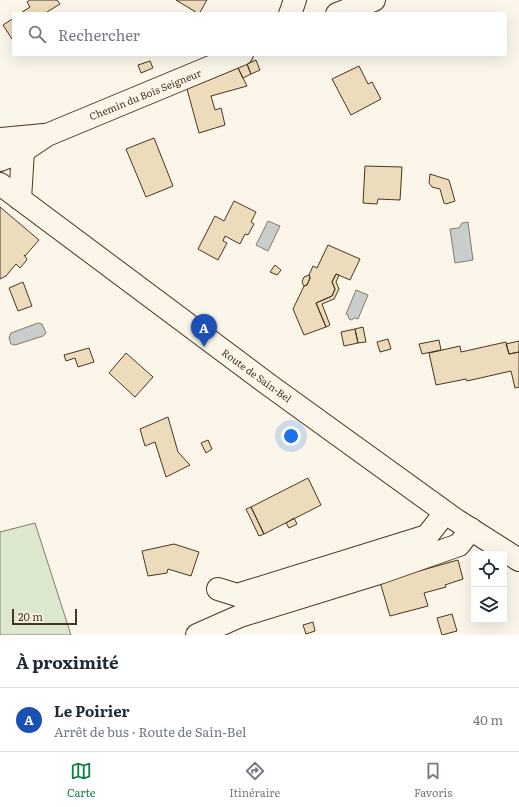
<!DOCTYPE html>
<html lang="fr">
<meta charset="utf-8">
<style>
:root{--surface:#fff;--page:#f6f6f7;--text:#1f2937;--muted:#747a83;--line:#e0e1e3;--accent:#0b8043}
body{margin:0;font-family:Literata,serif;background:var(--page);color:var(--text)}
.controls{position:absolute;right:12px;bottom:12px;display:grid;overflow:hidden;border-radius:4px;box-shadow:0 4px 16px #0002}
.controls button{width:36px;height:36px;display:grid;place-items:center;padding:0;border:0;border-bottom:1px solid var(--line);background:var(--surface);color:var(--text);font:20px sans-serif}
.scale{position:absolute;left:12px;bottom:10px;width:65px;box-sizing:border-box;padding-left:4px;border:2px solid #4a3520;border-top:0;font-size:11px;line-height:14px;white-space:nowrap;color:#4a3520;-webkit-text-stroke:3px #fbf6e9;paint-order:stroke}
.you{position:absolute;left:291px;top:436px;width:14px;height:14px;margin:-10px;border:3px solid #fff;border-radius:50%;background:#1a73e8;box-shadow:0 0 0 6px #1a73e833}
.badge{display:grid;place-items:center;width:26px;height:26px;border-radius:50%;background:var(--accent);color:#fff;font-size:13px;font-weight:700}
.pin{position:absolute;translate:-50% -33px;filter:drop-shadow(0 1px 2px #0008)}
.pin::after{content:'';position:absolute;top:21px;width:14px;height:12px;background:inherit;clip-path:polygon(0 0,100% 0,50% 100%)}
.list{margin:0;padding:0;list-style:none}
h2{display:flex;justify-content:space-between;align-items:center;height:52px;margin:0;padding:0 16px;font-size:17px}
h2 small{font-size:13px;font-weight:400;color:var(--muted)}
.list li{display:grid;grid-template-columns:26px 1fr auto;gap:12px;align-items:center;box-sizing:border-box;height:64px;padding:0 16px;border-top:1px solid var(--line)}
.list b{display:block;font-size:15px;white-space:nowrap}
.list p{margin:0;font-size:13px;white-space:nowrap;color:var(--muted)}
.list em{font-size:13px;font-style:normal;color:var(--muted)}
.icon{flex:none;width:22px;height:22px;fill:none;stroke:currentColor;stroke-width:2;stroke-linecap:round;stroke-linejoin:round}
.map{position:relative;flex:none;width:519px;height:635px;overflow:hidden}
.search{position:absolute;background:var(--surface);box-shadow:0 4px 16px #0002;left:12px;right:12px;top:12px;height:44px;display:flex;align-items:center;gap:10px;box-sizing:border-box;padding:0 14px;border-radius:4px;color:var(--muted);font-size:15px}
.sheet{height:116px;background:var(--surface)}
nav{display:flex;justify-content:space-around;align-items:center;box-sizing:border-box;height:56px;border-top:1px solid var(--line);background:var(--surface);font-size:11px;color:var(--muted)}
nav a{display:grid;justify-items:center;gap:2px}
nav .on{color:var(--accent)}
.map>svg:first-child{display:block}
.green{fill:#dce7d0;stroke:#887966}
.water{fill:#c9cecd;stroke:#887966}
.building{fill:#ecdcbc;stroke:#4a3520}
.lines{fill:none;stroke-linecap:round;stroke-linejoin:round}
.minor-casing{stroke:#4a3520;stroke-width:24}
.major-casing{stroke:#4a3520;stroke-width:24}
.minor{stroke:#fbf6e9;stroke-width:22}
.major{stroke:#fbf6e9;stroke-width:22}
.labels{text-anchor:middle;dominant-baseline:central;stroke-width:3;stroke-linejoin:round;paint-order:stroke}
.street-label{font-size:10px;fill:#4a3520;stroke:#fbf6e9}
</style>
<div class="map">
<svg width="519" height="635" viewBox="0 0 519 635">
<rect width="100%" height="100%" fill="#fbf6e9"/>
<path class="green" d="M35,523L71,635H0V532Z"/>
<path class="water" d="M268,221L280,226L268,251L256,245Z
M468,222L473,260L455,263L450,229L459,228L462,223Z
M356,290L368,295L358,319L355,318L351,320L349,319L348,315L346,314Z
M38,323L42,324L46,333L43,336L15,345L11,344L9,338L11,333Z"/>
<path class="building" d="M30,0H57L60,4L47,12L48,14H19L30,7L27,2Z
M176,0H207L199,14Z
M14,18V42L3,25Z
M256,60L260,70L251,74L247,64Z
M150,61L153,68L141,73L138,65Z
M247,64L251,74L243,78L238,68Z
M359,66L368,84L372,82L381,99L351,115L332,79Z
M238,68L247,86L211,96L215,110L221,108L225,125L199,133L187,89Z
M154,138L173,186L146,197L126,149Z
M365,166L402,167L400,200L378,199L377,204L363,203Z
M430,174L449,180L455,201L446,204L444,203L440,189L432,187L429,183Z
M234,201L256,212L251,222L254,224L248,235L245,234L240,244L225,236L223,241L227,243L218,260L198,249L215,216L224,221Z
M0,207L39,240L25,256L24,255L27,259L26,261L20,268L16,264L6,276L0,279Z
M328,245L360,259L350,280L336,274L332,282L335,289L332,296L316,303L326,327L304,335L293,309L304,286L307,285L310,278L309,275L313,266L317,268Z
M275,265L281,270L277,275L270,272Z
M336,274L339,275L336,282L339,289L334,299L322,304L330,325L326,327L316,303L332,296L335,289L332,282Z
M309,275L310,278L307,285L304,286L302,282L304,277Z
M23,282L32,306L18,311L9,288Z
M363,327L366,342L358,343L355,329Z
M355,329L358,343L344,346L341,332Z
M388,339L391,349L380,352L377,342Z
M439,340L441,350L422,354L419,344Z
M519,341V352L509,354L506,344Z
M506,342L509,354L519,352V387L515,388L511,371L467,381L466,379L436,385L429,353L460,346L461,352Z
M89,348L94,362L78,367L75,358L66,361L64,355Z
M126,353L153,377L135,397L109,373Z
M168,417L178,452L190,465L166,477L155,442L145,446L140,429Z
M208,440L212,449L206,453L201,443Z
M308,478L321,505L264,534L251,507Z
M251,507L264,534L259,536L246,509Z
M294,518L297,524L289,528L286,523Z
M174,544L199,552L191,576L168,569L167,573L148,576L142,551Z
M458,560L463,579L445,585L446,587L424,593L428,606L390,616L380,582Z
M452,614L457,631L442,635L437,618Z
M313,622L315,631L306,634L303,625Z"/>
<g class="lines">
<defs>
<path id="minor" d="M290,14L295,0
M337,14L374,0
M0,139L44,135
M0,160L23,151L47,135L242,54
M20,199L23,151
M218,589L237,595L427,536L445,513
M197,635L240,616L379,573L459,545L471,529"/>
<path id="major" d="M0,184L269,385L456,520L519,560"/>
</defs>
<use href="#minor" class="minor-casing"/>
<use href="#major" class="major-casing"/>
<use href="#minor" class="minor"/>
<use href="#major" class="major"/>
</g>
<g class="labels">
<g class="street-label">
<text transform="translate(145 94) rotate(-22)">Chemin du Bois Seigneur</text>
<text transform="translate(257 375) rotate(36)">Route de Sain-Bel</text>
</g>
</g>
</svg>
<div class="controls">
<button><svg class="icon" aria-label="locate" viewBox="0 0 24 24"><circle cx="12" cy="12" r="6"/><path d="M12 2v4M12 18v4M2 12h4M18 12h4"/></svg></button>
<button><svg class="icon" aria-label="layers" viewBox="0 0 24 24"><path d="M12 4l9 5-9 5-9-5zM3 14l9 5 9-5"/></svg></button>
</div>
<div class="scale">20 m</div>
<div class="you"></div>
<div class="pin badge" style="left:204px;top:347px;background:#1a4fb4">A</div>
<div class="search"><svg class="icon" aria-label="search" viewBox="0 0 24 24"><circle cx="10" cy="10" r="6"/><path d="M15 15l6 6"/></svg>Rechercher</div>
</div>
<section class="sheet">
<h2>À proximité<small></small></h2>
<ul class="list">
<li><span class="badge" style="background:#1a4fb4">A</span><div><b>Le Poirier</b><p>Arrêt de bus · Route de Sain-Bel</p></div><em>40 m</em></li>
</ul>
</section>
<nav>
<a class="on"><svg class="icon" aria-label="map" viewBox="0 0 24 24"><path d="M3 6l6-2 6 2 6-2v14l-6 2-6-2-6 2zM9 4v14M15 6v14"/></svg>Carte</a>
<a><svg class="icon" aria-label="directions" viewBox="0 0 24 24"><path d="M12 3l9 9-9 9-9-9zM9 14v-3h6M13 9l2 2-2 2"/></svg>Itinéraire</a>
<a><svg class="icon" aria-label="saved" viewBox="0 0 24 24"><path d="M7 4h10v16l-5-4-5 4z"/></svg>Favoris</a>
</nav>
